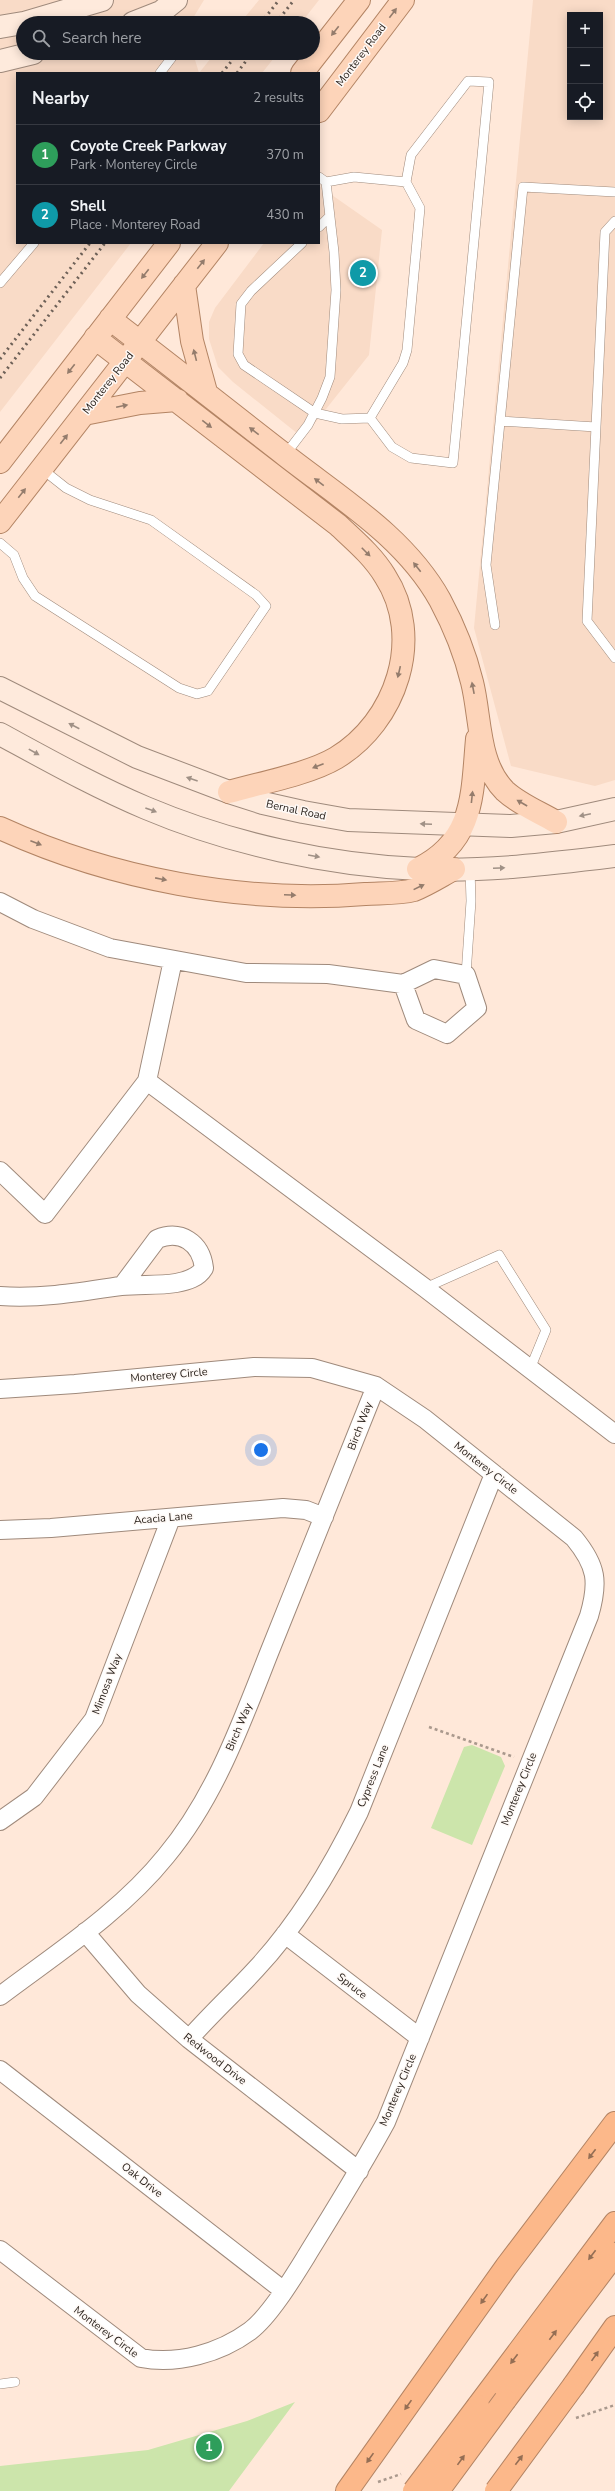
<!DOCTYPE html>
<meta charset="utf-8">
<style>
:root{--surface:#171b24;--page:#20242c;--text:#f1f3f6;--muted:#9ea1a6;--line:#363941;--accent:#937e25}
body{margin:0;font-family:"Nunito Sans",sans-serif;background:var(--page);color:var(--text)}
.controls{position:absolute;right:12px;top:12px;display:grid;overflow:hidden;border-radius:0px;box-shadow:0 2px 10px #0003}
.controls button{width:36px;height:36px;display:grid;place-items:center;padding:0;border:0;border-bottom:1px solid var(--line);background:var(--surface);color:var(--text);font:20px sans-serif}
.you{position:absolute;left:261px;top:1450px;width:14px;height:14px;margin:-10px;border:3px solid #fff;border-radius:50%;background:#1a73e8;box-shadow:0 0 0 6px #1a73e833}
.badge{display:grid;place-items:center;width:26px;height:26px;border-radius:50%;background:var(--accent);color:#fff;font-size:13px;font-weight:700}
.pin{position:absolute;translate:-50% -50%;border:2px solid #fff;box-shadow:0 1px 4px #0006}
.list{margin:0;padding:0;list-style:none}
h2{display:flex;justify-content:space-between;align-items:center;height:52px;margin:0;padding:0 16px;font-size:17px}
h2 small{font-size:13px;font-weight:400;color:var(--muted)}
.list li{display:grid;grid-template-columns:26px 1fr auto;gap:12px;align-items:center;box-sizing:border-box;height:60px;padding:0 16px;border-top:1px solid var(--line)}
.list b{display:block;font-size:15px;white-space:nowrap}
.list p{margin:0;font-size:13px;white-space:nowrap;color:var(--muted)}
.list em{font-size:13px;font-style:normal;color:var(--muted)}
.icon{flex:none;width:22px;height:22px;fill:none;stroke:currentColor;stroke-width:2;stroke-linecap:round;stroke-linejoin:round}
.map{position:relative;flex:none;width:615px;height:2491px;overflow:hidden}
.search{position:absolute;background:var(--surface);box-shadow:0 2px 10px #0003;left:16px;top:16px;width:304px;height:44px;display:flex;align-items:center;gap:10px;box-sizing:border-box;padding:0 14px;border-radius:22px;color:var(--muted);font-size:15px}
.panel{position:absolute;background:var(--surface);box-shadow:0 2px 10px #0003;left:16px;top:72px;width:304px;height:172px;border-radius:0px}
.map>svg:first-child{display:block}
.built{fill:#f9dbc7;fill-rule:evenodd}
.green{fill:#cce5ab}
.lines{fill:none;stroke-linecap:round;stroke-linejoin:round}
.service-casing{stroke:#9f8a7c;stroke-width:10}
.minor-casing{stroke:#9f8a7c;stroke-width:20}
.secondary-casing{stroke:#9f8a7c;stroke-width:24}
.primary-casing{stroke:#b38464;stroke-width:24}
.motorway-casing{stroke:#b38464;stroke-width:24}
.path{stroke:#aa998d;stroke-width:2.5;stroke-dasharray:3 3;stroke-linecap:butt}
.service{stroke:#fff;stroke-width:9}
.minor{stroke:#fff;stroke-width:18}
.secondary{stroke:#feeadc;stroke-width:22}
.primary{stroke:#fdd4b9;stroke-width:22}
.motorway{stroke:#fcb88a;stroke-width:22}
.rail{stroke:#6e6158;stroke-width:3;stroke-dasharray:2 4;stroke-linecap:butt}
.motorway-bridge-casing{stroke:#b38464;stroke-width:24;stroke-linecap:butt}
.motorway-bridge{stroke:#fcb88a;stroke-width:22}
.oneway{fill:#947c6c}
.oneway2{fill:#a09186}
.oneway3{fill:#946e54}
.labels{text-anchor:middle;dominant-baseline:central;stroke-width:3;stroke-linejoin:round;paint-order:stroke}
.street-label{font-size:11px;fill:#2c241e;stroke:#fef9f6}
</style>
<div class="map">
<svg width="615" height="2491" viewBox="0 0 615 2491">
<rect width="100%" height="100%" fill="#ffe8d9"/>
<path class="built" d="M0,0H204L190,23H23V53H193L199,73H17V243H131L0,412Z
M259,0H319L301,23H240Z
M533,0H615V780L595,786L511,766L474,628ZM570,15H600V117H570Z
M215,53H278L262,73H199Z
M319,186L382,230L369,355L303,438L233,382L218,367L209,339V322L215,308L264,243H319Z"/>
<path class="green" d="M472,1745L501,1757L505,1766L472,1845L431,1828L464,1747Z
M295,2402L229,2491H0V2466L148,2450L247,2421Z"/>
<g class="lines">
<defs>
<path id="service" d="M160,73L173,56L172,53
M615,221L605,232L587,621L615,658
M319,227L330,216
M302,243L251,291L241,304L238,354L244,365L315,413L342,419L370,418L403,363L407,350L420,208L406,182L354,177L326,182
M0,283L34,243
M370,418L392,447L411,458L453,463L489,82L468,81L411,155L406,182
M500,421L596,427
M285,455L308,425L322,398L330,377L336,290L334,252L326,182L319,177
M0,543L14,555L23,578L35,596L179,688L197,694L208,691L266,606L256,595L151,520L90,500L66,488L42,469
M495,625L486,565L523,187L615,192
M466,975L471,901L470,869
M425,1288L499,1255L546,1330L530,1369
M0,2384L15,2382"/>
<path id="minor" d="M0,902L33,919L110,948L246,973L328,974L403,984
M434,969L466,975L477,1008L447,1034L416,1020L403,984Z
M147,1081L425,1288L615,1434
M0,1171L45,1214L147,1081L173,960
M0,1296C40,1299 81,1292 121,1286C139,1284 158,1286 176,1283C187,1281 198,1278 204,1268C201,1243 181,1229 157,1239L122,1286
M0,1389L75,1384L254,1367L312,1368L376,1386L425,1419L574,1538C597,1566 599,1582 589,1616L386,2122C361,2168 334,2211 307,2255C294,2276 270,2316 250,2331C220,2353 178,2365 141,2358L0,2250
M0,1530L51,1528L283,1508L306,1510L324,1517
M0,1821L34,1797L94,1719L171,1518
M85,1932L138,1994L189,2039L359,2171
M285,1934L420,2038
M0,1996C57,1953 121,1912 166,1856C215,1797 241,1724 269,1653C305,1564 340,1474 376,1386
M189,2039C210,2015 234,1993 256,1969C299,1923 331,1869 359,1812L494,1474
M0,2070L284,2291"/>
<path id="secondary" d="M24,23L102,0
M133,23L161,12L176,0
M0,27L23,23
M0,61L33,53
M0,688L137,757L229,792L263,803L303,812L348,820L511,826L556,822L615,809
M0,734C48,760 96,787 146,808C231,844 328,865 419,869C484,872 550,864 615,856"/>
<path id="primary" d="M302,73L359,0
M319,111L403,0
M184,285L192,341L206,392
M110,319C169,364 227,410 285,455C340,498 405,537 440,600C454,626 465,653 472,682C481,717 477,763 505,791C519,804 539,812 556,822
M95,338L338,525C355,541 373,556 385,576C425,638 396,722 336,758C309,774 260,783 229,792
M84,414L140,403L177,400
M0,462L169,243
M0,522L217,243
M0,828C111,879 244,904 365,894C380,893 399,894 414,890C427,885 441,876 454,869
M418,869C475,841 472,794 477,739"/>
<path id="motorway" d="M574,2385L615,2327
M505,2400L615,2254
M478,2406L615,2223
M347,2491L506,2267L615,2123"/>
</defs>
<use href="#service" class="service-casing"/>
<use href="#minor" class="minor-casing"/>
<use href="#secondary" class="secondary-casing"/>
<use href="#primary" class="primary-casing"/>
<use href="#motorway" class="motorway-casing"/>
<path class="path" d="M429,1727L514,1757
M576,2418L615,2405
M378,2482L401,2474"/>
<use href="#service" class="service"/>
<use href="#minor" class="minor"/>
<use href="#secondary" class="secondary"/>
<use href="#primary" class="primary"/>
<use href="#motorway" class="motorway"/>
<path class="rail" d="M261,23L279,0
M276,23L294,0
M222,73L238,53
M237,73L252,53
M0,359L90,243
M0,378L105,243"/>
<defs>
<path id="motorway-bridge" d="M414,2491L478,2406
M438,2491L505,2400
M496,2491L574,2385"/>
</defs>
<use href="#motorway-bridge" class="motorway-bridge-casing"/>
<use href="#motorway-bridge" class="motorway-bridge"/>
</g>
<defs><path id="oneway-solid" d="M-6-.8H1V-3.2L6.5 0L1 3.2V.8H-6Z"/></defs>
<g class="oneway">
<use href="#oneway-solid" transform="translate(393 13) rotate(-53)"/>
<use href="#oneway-solid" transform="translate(335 31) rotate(128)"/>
<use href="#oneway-solid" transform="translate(201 264) rotate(-52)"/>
<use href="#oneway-solid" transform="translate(145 274) rotate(128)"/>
<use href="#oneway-solid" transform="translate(195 355) rotate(-104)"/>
<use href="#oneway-solid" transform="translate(71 369) rotate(128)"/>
<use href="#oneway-solid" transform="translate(122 406) rotate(-12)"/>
<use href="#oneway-solid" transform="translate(207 424) rotate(38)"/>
<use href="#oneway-solid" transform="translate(254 431) rotate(-142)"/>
<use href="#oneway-solid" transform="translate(64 439) rotate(-52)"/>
<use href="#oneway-solid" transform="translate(319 482) rotate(-143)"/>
<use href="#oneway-solid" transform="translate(22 493) rotate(-52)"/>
<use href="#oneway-solid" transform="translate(366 552) rotate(45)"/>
<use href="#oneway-solid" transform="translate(417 567) rotate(-128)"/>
<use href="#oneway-solid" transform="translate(399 672) rotate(103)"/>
<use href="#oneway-solid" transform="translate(473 688) rotate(-101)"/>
<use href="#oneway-solid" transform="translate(318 766) rotate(159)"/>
<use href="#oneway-solid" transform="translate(472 797) rotate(-84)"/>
<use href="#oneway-solid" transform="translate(522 803) rotate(-150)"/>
<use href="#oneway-solid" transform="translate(36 843) rotate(21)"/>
<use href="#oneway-solid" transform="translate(161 879) rotate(11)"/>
<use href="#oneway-solid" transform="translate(419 887) rotate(-26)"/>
<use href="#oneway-solid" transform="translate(290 895) rotate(2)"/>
</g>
<g class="oneway2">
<use href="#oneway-solid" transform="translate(74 726) rotate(-153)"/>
<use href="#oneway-solid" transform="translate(34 752) rotate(29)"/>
<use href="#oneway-solid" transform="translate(192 779) rotate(-161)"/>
<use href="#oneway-solid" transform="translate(151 810) rotate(20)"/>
<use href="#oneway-solid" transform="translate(585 815) rotate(168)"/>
<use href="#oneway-solid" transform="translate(426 824) rotate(-177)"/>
<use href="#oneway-solid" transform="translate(314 856) rotate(10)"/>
<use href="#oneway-solid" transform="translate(499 868) rotate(-2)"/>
</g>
<g class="oneway3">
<use href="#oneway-solid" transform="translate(592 2154) rotate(127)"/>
<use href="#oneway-solid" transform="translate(592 2255) rotate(127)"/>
<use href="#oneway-solid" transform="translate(484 2299) rotate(125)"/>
<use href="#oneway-solid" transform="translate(553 2335) rotate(-53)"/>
<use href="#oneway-solid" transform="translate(595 2356) rotate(-55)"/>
<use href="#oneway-solid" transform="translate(514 2359) rotate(127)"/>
<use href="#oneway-solid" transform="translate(408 2405) rotate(125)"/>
<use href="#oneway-solid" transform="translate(370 2458) rotate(125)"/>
<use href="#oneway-solid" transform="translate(461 2460) rotate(-54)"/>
<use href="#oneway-solid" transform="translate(519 2460) rotate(-53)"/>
</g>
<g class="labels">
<g class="street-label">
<text transform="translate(361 55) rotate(-53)">Monterey Road</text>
<text transform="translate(108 383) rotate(-52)">Monterey Road</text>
<text transform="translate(296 810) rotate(12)">Bernal Road</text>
<text transform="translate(169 1375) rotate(-5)">Monterey Circle</text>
<text transform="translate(360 1426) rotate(-69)">Birch Way</text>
<text transform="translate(486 1468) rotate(38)">Monterey Circle</text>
<text transform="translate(163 1518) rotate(-5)">Acacia Lane</text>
<text transform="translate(107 1684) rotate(-69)">Mimosa Way</text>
<text transform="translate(239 1727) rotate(-67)">Birch Way</text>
<text transform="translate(373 1776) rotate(-68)">Cypress Lane</text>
<text transform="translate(519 1789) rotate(-68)">Monterey Circle</text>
<text transform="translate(352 1986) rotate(38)">Spruce</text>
<text transform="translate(215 2059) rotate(38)">Redwood Drive</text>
<text transform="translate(398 2090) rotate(-67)">Monterey Circle</text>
<text transform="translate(142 2180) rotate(38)">Oak Drive</text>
<text transform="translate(106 2332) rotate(37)">Monterey Circle</text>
</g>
</g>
</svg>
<div class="controls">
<button>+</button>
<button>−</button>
<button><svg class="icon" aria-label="locate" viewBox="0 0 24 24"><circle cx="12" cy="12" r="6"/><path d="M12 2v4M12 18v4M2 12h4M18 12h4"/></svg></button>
</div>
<div class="you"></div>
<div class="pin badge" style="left:209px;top:2447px;background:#2e9e5b">1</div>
<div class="pin badge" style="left:363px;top:273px;background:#0f9aa8">2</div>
<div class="search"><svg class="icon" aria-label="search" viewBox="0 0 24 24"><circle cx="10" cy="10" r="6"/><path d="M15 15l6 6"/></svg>Search here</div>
<section class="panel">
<h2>Nearby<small>2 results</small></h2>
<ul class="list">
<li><span class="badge" style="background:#2e9e5b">1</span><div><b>Coyote Creek Parkway</b><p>Park · Monterey Circle</p></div><em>370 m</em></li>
<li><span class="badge" style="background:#0f9aa8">2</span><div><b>Shell</b><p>Place · Monterey Road</p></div><em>430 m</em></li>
</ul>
</section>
</div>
